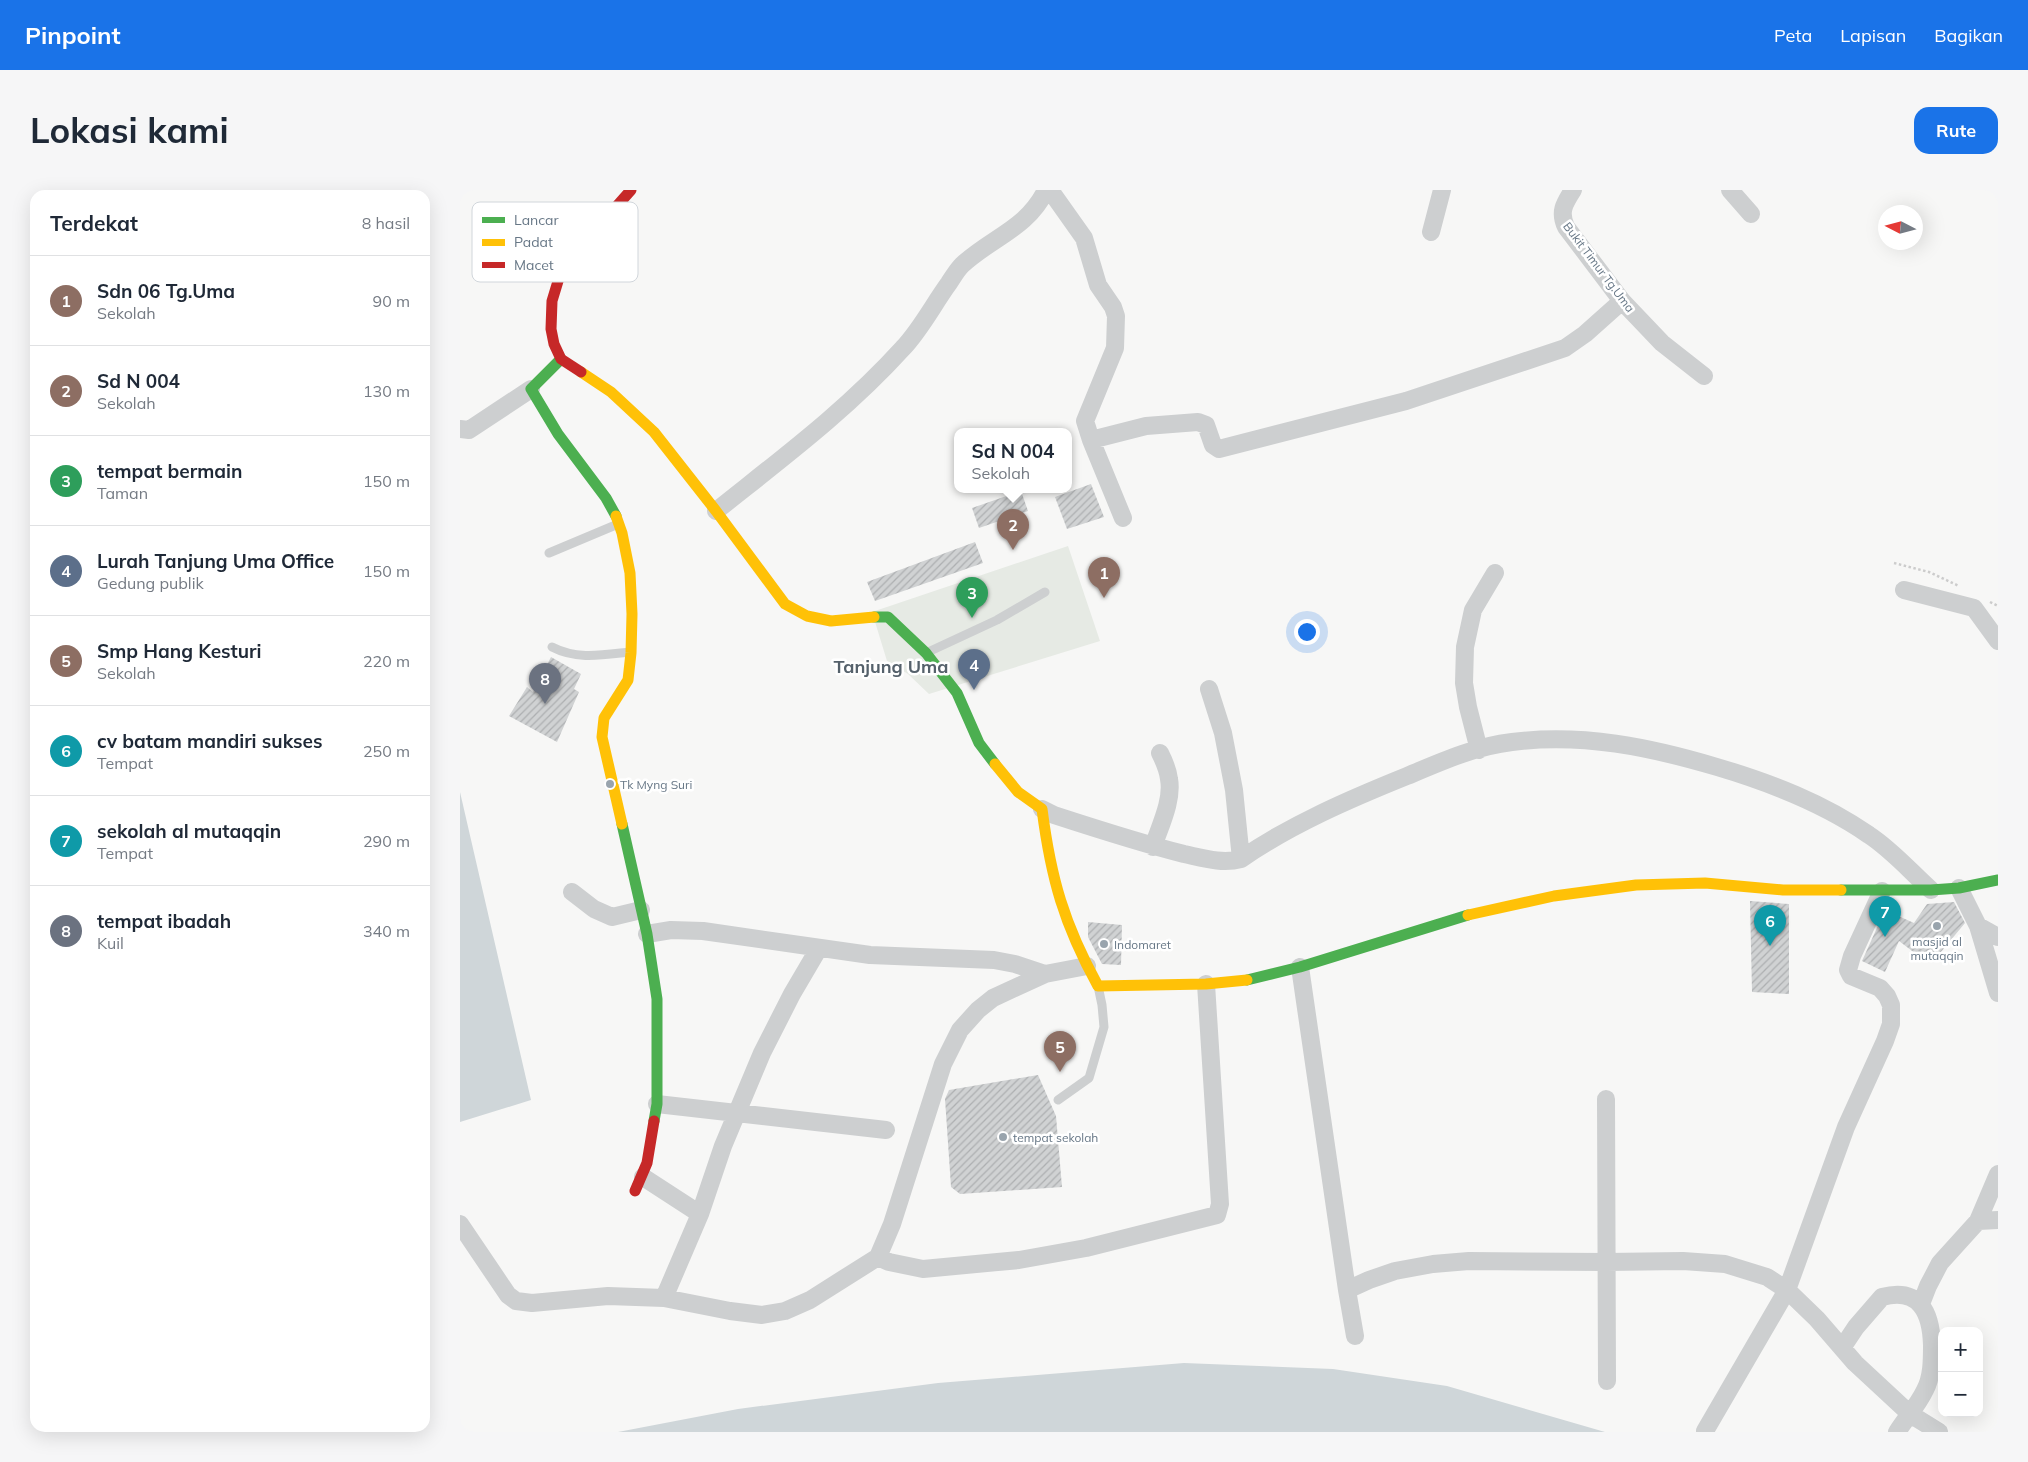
<!DOCTYPE html>
<html lang="id">
<meta charset="utf-8">
<style>
:root{--surface:#fff;--page:#f6f6f7;--text:#1f2937;--muted:#747a83;--line:#e0e1e3;--accent:#1a73e8}
body{margin:0;font-family:Mulish,sans-serif;background:var(--page);color:var(--text)}
.controls{position:absolute;right:15px;bottom:15px;display:grid;overflow:hidden;border-radius:10px;box-shadow:0 5px 20px #0002}
.controls button{width:45px;height:45px;display:grid;place-items:center;padding:0;border:0;border-bottom:1px solid var(--line);background:var(--surface);color:var(--text);font:25px sans-serif}
.compass{position:absolute;left:1418px;top:15px;width:45px;height:45px;border-radius:50%;background:var(--surface);box-shadow:0 5px 20px #0002;rotate:276deg}
.you{position:absolute;left:846px;top:441px;width:18px;height:18px;margin:-12px;border:4px solid #fff;border-radius:50%;background:#1a73e8;box-shadow:0 0 0 8px #1a73e833}
.badge{display:grid;place-items:center;width:32px;height:32px;border-radius:50%;background:var(--accent);color:#fff;font-size:16px;font-weight:700}
.pin{position:absolute;translate:-50% -41px;filter:drop-shadow(0 1px 2px #0008)}
.pin::after{content:'';position:absolute;top:26px;width:18px;height:15px;background:inherit;clip-path:polygon(0 0,100% 0,50% 100%)}
.popup{position:absolute;left:494px;top:238px;width:118px;height:65px;box-sizing:border-box;display:grid;place-content:center;border-radius:10px;background:var(--surface);filter:drop-shadow(0 1px 4px #0005);font-size:16px;white-space:nowrap;color:var(--muted)}
.popup b{font-size:19px;color:var(--text)}
.popup::after{content:'';position:absolute;left:50%;top:100%;margin-left:-10px;border:10px solid transparent;border-top-color:var(--surface)}
.list{margin:0;padding:0;list-style:none}
h2{display:flex;justify-content:space-between;align-items:center;height:65px;margin:0;padding:0 20px;font-size:21px}
h2 small{font-size:16px;font-weight:400;color:var(--muted)}
.list li{display:grid;grid-template-columns:32px 1fr auto;gap:15px;align-items:center;box-sizing:border-box;height:90px;padding:0 20px;border-top:1px solid var(--line)}
.list b{display:block;font-size:19px;white-space:nowrap}
.list p{margin:0;font-size:16px;white-space:nowrap;color:var(--muted)}
.list em{font-size:16px;font-style:normal;color:var(--muted)}
.map{position:relative;flex:none;width:1538px;height:1242px;overflow:hidden;border-radius:15px}
header{display:flex;align-items:center;gap:30px;box-sizing:border-box;height:70px;padding:0 25px;background:var(--accent);color:#fff}
header strong{font-size:24px}
nav{display:flex;gap:28px;margin-inline-start:auto;font-size:18px}
.intro{display:flex;align-items:center;justify-content:space-between;box-sizing:border-box;height:120px;padding:0 30px}
h1{margin:0;font-size:35px}
.button{padding:12px 22px;border-radius:15px;background:var(--accent);color:#fff;font-size:18px;font-weight:700}
main{display:flex;gap:30px;padding:0 30px}
aside{flex:1;background:var(--surface);border-radius:15px;box-shadow:0 5px 20px #0002}
.map>svg:first-child{display:block}
.grass{fill:#e6eae4}
.water{fill:#cfd6d9}
.building{fill:url(#building-hatch)}
.lines{fill:none;stroke-linecap:round;stroke-linejoin:round}
.path{stroke:#ccc;stroke-width:2.5;stroke-dasharray:2.5 2.5;stroke-linecap:butt}
.lane{stroke:#cdcfd0;stroke-width:9}
.street{stroke:#cdcfd0;stroke-width:18}
.fast{stroke:#4caf50;stroke-width:11}
.slow{stroke:#ffc107;stroke-width:11}
.jam{stroke:#c62828;stroke-width:11}
.poi-dot{fill:#99a4ad;stroke:#fff;stroke-width:2}
.labels{text-anchor:middle;dominant-baseline:central;stroke-width:5;stroke-linejoin:round;paint-order:stroke}
.street-label{font-size:12px;fill:#677786;stroke:#fff}
.poi-label{font-size:12px;fill:#677786;stroke:#fff;text-anchor:start}
.district-label{font-size:18px;font-weight:bold;fill:#55616b;stroke:#fff}
.key{fill:#fff;stroke:#d1d6db;stroke-width:1}
.key-label{font-size:14px;fill:#677786}
</style>
<header>
<strong>Pinpoint</strong>
<nav><a>Peta</a><a>Lapisan</a><a>Bagikan</a></nav>
</header>
<div class="intro"><h1>Lokasi kami</h1><a class="button">Rute</a></div>
<main>
<aside>
<h2>Terdekat<small>8 hasil</small></h2>
<ul class="list">
<li><span class="badge" style="background:#8d6e63">1</span><div><b>Sdn 06 Tg.Uma</b><p>Sekolah</p></div><em>90 m</em></li>
<li><span class="badge" style="background:#8d6e63">2</span><div><b>Sd N 004</b><p>Sekolah</p></div><em>130 m</em></li>
<li><span class="badge" style="background:#2e9e5b">3</span><div><b>tempat bermain</b><p>Taman</p></div><em>150 m</em></li>
<li><span class="badge" style="background:#5c6f8a">4</span><div><b>Lurah Tanjung Uma Office</b><p>Gedung publik</p></div><em>150 m</em></li>
<li><span class="badge" style="background:#8d6e63">5</span><div><b>Smp Hang Kesturi</b><p>Sekolah</p></div><em>220 m</em></li>
<li><span class="badge" style="background:#0f9aa8">6</span><div><b>cv batam mandiri sukses</b><p>Tempat</p></div><em>250 m</em></li>
<li><span class="badge" style="background:#0f9aa8">7</span><div><b>sekolah al mutaqqin</b><p>Tempat</p></div><em>290 m</em></li>
<li><span class="badge" style="background:#6b7280">8</span><div><b>tempat ibadah</b><p>Kuil</p></div><em>340 m</em></li>
</ul>
</aside>
<div class="map">
<svg width="1538" height="1242" viewBox="0 0 1538 1242">
<defs>
<pattern id="building-hatch" width="6" height="6" patternUnits="userSpaceOnUse" patternTransform="scale(1.25)"><rect width="6" height="6" fill="#d0d2d3"/><path d="M-1 1l2-2M0 6l6-6M5 7l2-2" fill="none" stroke="#adafb1"/></pattern>
</defs>
<rect width="100%" height="100%" fill="#f7f7f6"/>
<path class="grass" d="M608,356L640,451L469,504L448,484L427,471L412,422Z"/>
<path class="water" d="M0,602L71,910L0,932Z
M724,1173L873,1179L987,1196L1145,1242H158L278,1219L478,1193Z"/>
<path class="building" d="M631,294L644,327L607,339L595,307Z
M561,301L568,321L519,338L512,318Z
M515,352L523,373L415,411L407,392Z
M91,467L121,484L114,499L119,502L97,552L49,526L67,497L73,502Z
M1290,711L1329,714V804L1292,802Z
M1494,712L1505,733L1476,768L1464,770L1439,751L1425,782L1402,771L1425,720L1454,733L1467,714Z
M628,732L662,735L661,775L642,774L628,747Z
M578,885L596,926L602,997L500,1004L491,997L485,909L489,900Z"/>
<g class="lines">
<path class="path" d="M1434,373L1469,382L1499,396
M1530,412L1538,416"/>
<path class="lane" d="M89,363L158,334
M92,457C117,470 142,465 170,462
M466,463L537,430L585,402
M598,910L629,888L644,837L642,815L638,796"/>
<path class="street" d="M590,0L624,48L638,95L653,117L656,126L655,158L625,231L631,250
M1113,0C1104,14 1099,22 1106,37L1162,111L1202,153L1244,186
M1270,0L1291,24
M971,42L982,0
M0,239L9,240L71,199
M256,321C321,269 387,220 443,158C461,139 473,115 489,93C493,87 497,80 502,75C532,47 567,39 586,0
M663,328L631,250L686,236L738,232L746,235L753,255L759,259L946,211L1105,158L1125,144L1162,111
M1444,400L1514,418L1538,451
M749,499L763,543L774,600L781,669
M1019,560L1008,517L1004,493L1005,457L1013,420L1035,383
M582,619L594,625C637,639 680,653 724,664C743,668 762,674 781,669C832,634 890,609 947,586C980,572 1016,556 1052,552C1122,543 1190,557 1257,577C1311,593 1363,613 1409,645C1432,660 1451,682 1471,700
M693,657C700,636 713,610 709,589C708,580 704,571 700,563
M1499,698L1518,736L1538,803
M112,702L134,719L152,727L181,720
M1518,736L1538,747
M187,744L211,740L243,741L410,765L534,770L555,774L585,784L627,776
M840,777L887,1100
M1146,909L1147,1191
M197,914L426,940
M183,987L240,1024
M1518,1031L1538,1030
M0,1034L48,1105L56,1111L72,1113L148,1106L204,1108L270,1121L302,1125L325,1121L350,1110L418,1067L432,1034L483,874L500,840L518,820L533,808L585,784
M418,1067L429,1072L463,1079L559,1070L626,1058L757,1025L760,1014L746,794
M204,1108L240,1024L263,956L302,863L332,804L359,758
M1461,1114L1468,1096L1480,1073L1518,1031L1538,984
M895,1146L887,1100L909,1090L935,1081L973,1074L1009,1071L1146,1072L1223,1071L1265,1074L1307,1087L1327,1100L1357,1129L1395,1173L1450,1224L1479,1242
M1382,1158L1396,1137L1422,1107C1460,1097 1471,1123 1472,1155C1472,1170 1472,1187 1465,1200C1458,1215 1446,1228 1437,1242
M1245,1241L1327,1100L1386,937L1425,851L1431,834V815L1427,806L1420,798L1391,786L1388,780L1392,766L1422,701"/>
<path class="fast" d="M101,169L71,199L98,244L146,308L156,326
M414,427H428L466,463L497,503L519,553L535,574
M162,634L187,744L197,809V914L194,931
M1381,700H1471L1499,698L1538,690
M787,790L840,777L1008,725"/>
<path class="slow" d="M121,182L151,202L194,242L256,321L325,414L347,426L371,431L414,427
M156,326L162,343L170,383L172,424L171,463L168,490L144,528L142,547L162,634
M535,574L558,602L582,619C591,689 604,734 638,796L746,794L787,790
M1008,725L1094,706L1176,695L1245,693L1323,700H1381"/>
<path class="jam" d="M121,182L101,169L94,154L91,139L92,111L102,78L171,0
M175,1001L187,973L194,931"/>
</g>
<g class="poi-dot">
<circle cx="150" cy="594" r="5"/>
<circle cx="1477" cy="736" r="5"/>
<circle cx="644" cy="754" r="5"/>
<circle cx="543" cy="947" r="5"/>
</g>
<g class="labels">
<g class="street-label">
<text transform="translate(1139 77) rotate(53)">Bukit Timur Tg.Uma</text>
</g>
<g class="poi-label">
<text x="160" y="594">Tk Myng Suri</text>
<text x="1477" y="751" text-anchor="middle">masjid al<tspan x="1477" dy="14">mutaqqin</tspan></text>
<text x="654" y="754">Indomaret</text>
<text x="553" y="947">tempat sekolah</text>
</g>
<g class="district-label">
<text x="431" y="476">Tanjung Uma</text>
</g>
</g>
<rect x="12" y="12" width="166" height="80" rx="8" class="key"/>
<rect x="22" y="27" width="23" height="6" fill="#4caf50"/>
<rect x="22" y="49" width="23" height="7" fill="#ffc107"/>
<rect x="22" y="72" width="23" height="6" fill="#c62828"/>
<g class="key-label">
<text x="54" y="35">Lancar</text>
<text x="54" y="57">Padat</text>
<text x="54" y="80">Macet</text>
</g>
</svg>
<div class="controls">
<button>+</button>
<button>−</button>
</div>
<svg class="compass" viewBox="-18 -18 36 36"><path d="M0-13l5 13h-10z" fill="#e53935"/><path d="M0 13l5-13h-10z" fill="#747a83"/></svg>
<div class="you"></div>
<div class="pin badge" style="left:644px;top:408px;background:#8d6e63">1</div>
<div class="pin badge" style="left:553px;top:360px;background:#8d6e63">2</div>
<div class="popup"><b>Sd N 004</b>Sekolah</div>
<div class="pin badge" style="left:512px;top:428px;background:#2e9e5b">3</div>
<div class="pin badge" style="left:514px;top:500px;background:#5c6f8a">4</div>
<div class="pin badge" style="left:600px;top:882px;background:#8d6e63">5</div>
<div class="pin badge" style="left:1310px;top:756px;background:#0f9aa8">6</div>
<div class="pin badge" style="left:1425px;top:747px;background:#0f9aa8">7</div>
<div class="pin badge" style="left:85px;top:514px;background:#6b7280">8</div>
</div>
</main>
